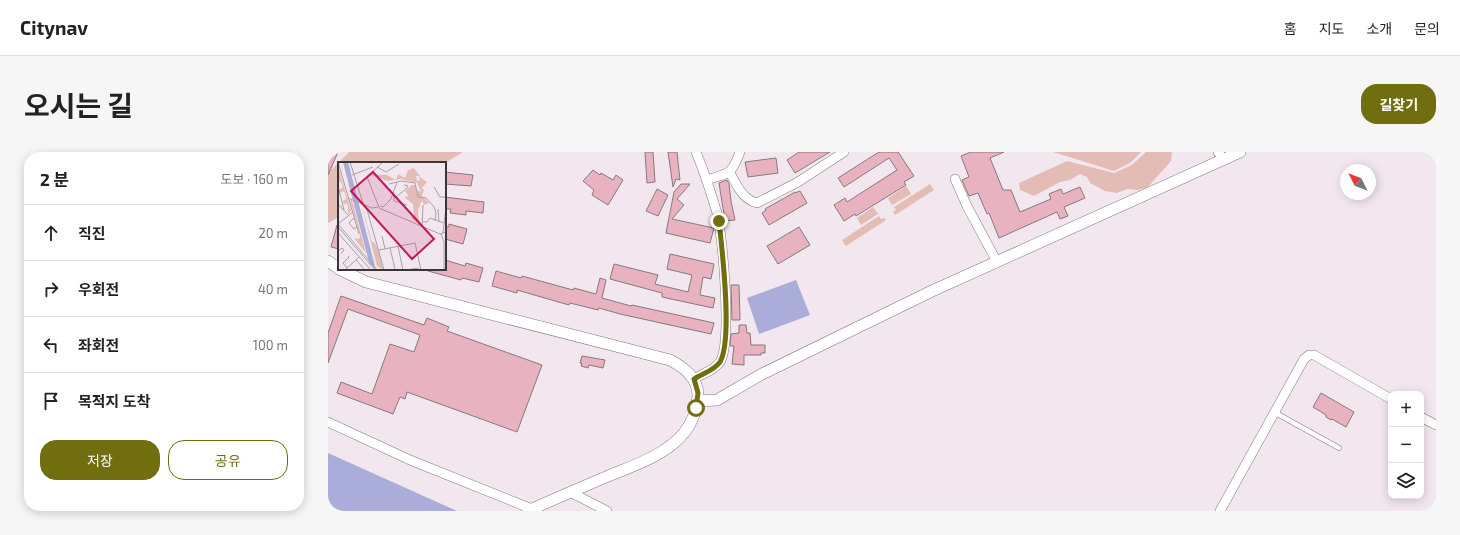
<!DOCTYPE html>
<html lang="ko">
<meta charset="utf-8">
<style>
:root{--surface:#fff;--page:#f6f6f6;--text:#222;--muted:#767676;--line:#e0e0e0;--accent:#716e0f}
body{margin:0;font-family:"Exo 2","Noto Sans KR",sans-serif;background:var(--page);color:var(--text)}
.controls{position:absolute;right:12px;bottom:12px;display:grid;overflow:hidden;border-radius:8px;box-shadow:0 2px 10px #0003}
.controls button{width:36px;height:36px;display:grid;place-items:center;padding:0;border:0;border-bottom:1px solid var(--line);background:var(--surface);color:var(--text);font:20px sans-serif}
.compass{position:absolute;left:1012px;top:12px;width:36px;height:36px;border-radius:50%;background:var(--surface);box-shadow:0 2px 10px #0003;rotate:312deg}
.stop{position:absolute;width:12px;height:12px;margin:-9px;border:3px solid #716e0f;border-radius:50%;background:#fff}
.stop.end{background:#716e0f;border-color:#fff;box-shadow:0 1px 4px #0008}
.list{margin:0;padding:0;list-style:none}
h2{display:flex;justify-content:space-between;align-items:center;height:52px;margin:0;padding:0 16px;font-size:17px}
h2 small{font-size:13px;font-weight:400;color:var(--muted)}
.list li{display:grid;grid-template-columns:26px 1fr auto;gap:12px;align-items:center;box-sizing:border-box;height:56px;padding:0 16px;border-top:1px solid var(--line)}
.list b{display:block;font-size:15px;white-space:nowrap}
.list em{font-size:13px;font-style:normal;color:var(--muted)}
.actions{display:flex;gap:8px;padding:12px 16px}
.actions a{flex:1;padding:9px 0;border:1px solid var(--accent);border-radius:16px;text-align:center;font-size:14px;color:var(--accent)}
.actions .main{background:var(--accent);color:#fff}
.icon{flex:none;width:22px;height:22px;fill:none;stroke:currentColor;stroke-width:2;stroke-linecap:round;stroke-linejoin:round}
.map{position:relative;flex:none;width:1108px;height:359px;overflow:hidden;border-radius:16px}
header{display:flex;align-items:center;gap:24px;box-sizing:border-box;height:56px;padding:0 20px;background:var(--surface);border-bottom:1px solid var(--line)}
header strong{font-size:19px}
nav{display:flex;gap:22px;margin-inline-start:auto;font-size:14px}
.intro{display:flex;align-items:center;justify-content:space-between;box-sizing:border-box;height:96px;padding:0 24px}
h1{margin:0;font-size:28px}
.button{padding:10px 18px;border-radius:16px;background:var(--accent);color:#fff;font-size:14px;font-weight:700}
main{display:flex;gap:24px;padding:0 24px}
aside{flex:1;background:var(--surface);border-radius:16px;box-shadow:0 2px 10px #0003}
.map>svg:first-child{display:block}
.green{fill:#e4bcb6}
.water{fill:#aaadda}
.building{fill:#e8b2c0;stroke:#86797c}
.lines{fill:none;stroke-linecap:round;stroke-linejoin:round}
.service-casing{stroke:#837980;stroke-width:5.5}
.minor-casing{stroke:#837980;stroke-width:10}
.tertiary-casing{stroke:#837980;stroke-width:12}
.service{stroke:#fff;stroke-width:4.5}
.minor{stroke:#fff;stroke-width:9}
.tertiary{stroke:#fff;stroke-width:11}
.route{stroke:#716e0f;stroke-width:5}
.inset-road{fill:none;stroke:#a8a0a6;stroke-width:1}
.view{fill:#c2185b;fill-opacity:0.15;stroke:#c2185b;stroke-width:2}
.inset-edge{fill:none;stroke:#393538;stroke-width:2}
</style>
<header>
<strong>Citynav</strong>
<nav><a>홈</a><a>지도</a><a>소개</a><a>문의</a></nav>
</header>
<div class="intro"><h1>오시는 길</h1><a class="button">길찾기</a></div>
<main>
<aside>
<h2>2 분<small>도보 · 160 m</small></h2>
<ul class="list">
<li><svg class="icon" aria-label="ahead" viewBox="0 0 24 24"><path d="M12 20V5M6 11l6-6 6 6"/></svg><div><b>직진</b></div><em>20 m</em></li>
<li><svg class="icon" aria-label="right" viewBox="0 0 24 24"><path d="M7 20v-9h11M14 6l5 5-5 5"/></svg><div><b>우회전</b></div><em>40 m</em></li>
<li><svg class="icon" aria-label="left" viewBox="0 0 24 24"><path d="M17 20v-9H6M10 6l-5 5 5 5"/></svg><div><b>좌회전</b></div><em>100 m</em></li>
<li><svg class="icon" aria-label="arrive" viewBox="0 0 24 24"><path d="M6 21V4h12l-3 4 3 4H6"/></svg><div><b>목적지 도착</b></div></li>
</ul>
<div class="actions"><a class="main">저장</a><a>공유</a></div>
</aside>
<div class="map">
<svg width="1108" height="359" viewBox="0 0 1108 359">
<rect width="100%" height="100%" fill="#f2e7ef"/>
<path class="green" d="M21,0H135L117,11H11V65L0,71V19H2Z
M725,0H813L802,11L786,19Z
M818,0H844L843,9L820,35L810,38L799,37L789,41L777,39L762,31L759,25L752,22L742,28L732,30L706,44L692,38L691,31L739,9L786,21L804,13Z
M602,32L606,38L567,63L565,60L568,58L566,55Z
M578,34L583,42L564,53L560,46Z
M545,55L550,62L533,73L529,66Z
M551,64L553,67L556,66L558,68L518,94L514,88Z"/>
<path class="water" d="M468,128L482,163L431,182L419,146Z
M0,301L129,359H0Z"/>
<path class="building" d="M0,0H10L0,23Z
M317,0H325L327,30L319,31Z
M340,0H349L352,28L348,27L345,35Z
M471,0H502L467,21L459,8Z
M551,0H570L586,24L576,30L578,33L528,64L527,62L516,69L506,53L517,46L519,50L569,18L561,6L516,35L510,26Z
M643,0H676L662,6L675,38H683L692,60L723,47L721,42L733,37L735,42L752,35L757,46L736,55L740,64L732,67L729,60L671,86L661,61L659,62L650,41L641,44L634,28L641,25L633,4Z
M448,6L450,21L420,25L417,10Z
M265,18L272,23L273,21L285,28L288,23L295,28L280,53L264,43L266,38L255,29Z
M117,20L145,23L143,34L117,32Z
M399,28L401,32L403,49L407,68L397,69L391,31Z
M353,32H362L349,47L356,53L344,67L386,76L382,91L338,81L346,40Z
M329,37L340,43L330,64L318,59Z
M472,39L479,51L441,73L434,61L438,58L437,57L467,40V41Z
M117,45L156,50L155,61L138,59V63L122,61L123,57H117Z
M121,72L139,77L135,92L117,87V74L121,75Z
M9,73H11V97L3,95Z
M471,75L482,93L450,112L439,94Z
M342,102L386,112L383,127L375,125L372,143L387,146L385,156L334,145V141L282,127L286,112L330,123L327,132L360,140L364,123L339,117Z
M117,108L137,114L138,111L155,116L151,130L134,126L133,128L100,119V117H117Z
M168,119L193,126L194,124L245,138L246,136L268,142L272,126L278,128L274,146L303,154L304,153L386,171L383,182L292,162L271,156L270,158L242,151L241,153L189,138V141L164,134Z
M403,133H411L412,168H404Z
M13,144L96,173L99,166L121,175L119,179L214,213L189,280L79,240L77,247L72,245L65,262L9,241L13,230L44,242L62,192L86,200L92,183L20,157L0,211V181Z
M411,173H418L419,181H422L423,193H437V201H433V203H416V213L404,212L406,194H402L403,182L411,181Z
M254,204L277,208L275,216L261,213L260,216L253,214L254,211H252Z
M993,241L1026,260L1018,275L1004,267L1003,268L998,265V263L985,255Z"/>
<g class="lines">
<defs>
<path id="service" d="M946,260L1011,296"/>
<path id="minor" d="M890,0L895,7
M402,21C409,33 414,47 429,51L470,30L516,0
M627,27L639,54L669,110
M378,28C401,21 403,24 412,0
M366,227C374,222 387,218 392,210C404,191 395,85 389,61C383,41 376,19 368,0
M1093,265L1108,273
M0,270L82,308L204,357
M242,340L279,359
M892,359L976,207L981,203H986L1063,247"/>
<path id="tertiary" d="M0,109L11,117
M11,117L38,130L342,208C357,216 370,226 370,244C369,257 364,271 356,281C337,304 304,314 278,325C252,336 226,347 200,359
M369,249L389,248L434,222L604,139L912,0"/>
</defs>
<use href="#service" class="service-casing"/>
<use href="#minor" class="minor-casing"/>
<use href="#tertiary" class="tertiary-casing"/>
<use href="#service" class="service"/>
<use href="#minor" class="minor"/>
<use href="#tertiary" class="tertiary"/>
</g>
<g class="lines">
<path class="route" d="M368,256L370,241L366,227C374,222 387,218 392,210C405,188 394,97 391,69"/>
</g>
<g transform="translate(10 10)">
<rect width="108" height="108" fill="#f2e7ef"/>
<path d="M0,4L13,49L10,52V43L8,41L6,43L5,39L8,37L7,31L5,29L3,31L1,28L5,25L3,20L0,19ZM76,6L82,14H78L79,19L82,18L80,14L89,20L83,27H86L84,34L91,41L86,43L84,38L80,48L81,62L72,55H76L75,42L66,35L71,34L67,29L74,23H77L80,31V28L83,30L79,21L63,17L50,19L30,12L49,13L58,18L60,12L67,16L70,8ZM12,38H14L28,91L16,76L21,77L22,74ZM23,41L34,80H36L41,89L45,108L39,104Z" fill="#e4bcb6"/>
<path d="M5,0H10L38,108L31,100Z" fill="#aaadda"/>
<path class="inset-road" d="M0,0L21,72M12,0L25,41M39,5L48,10L61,2M14,13L35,5M51,22L63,19L77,21L80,35L88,36L96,45L98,51L97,59M0,24L6,48M96,25L102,35H108M55,34L58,35L69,26L70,24L66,23M56,35V39L69,43M10,36L34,46L41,45L29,15L45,0M0,42L10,53M28,44L46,108M42,44L45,45L53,37L59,20M41,46L102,72L108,70M100,47L101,60M16,56L11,61L16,67L19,65M85,60H89L92,56L106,61M0,62L15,50M0,62L39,108M0,65L37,108M84,65L85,43M0,71L33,108M105,71L108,45M103,72L106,80V108M44,74L47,87M60,84L65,108M52,86L57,107M41,88L77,81L83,108M0,89L4,86L6,88L3,92M18,98L27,108M9,106L5,101L11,95L10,94M7,108L21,95M69,108L80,106L81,108"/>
<path class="view" d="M35,10L96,77L74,97L13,29Z"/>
<rect width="108" height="108" class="inset-edge"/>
</g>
</svg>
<div class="controls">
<button>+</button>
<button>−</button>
<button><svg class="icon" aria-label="layers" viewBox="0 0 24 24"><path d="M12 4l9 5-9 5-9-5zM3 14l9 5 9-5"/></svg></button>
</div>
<svg class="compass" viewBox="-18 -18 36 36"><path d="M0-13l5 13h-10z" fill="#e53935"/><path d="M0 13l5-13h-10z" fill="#767676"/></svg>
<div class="stop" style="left:368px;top:256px"></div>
<div class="stop end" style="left:391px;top:69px"></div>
</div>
</main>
